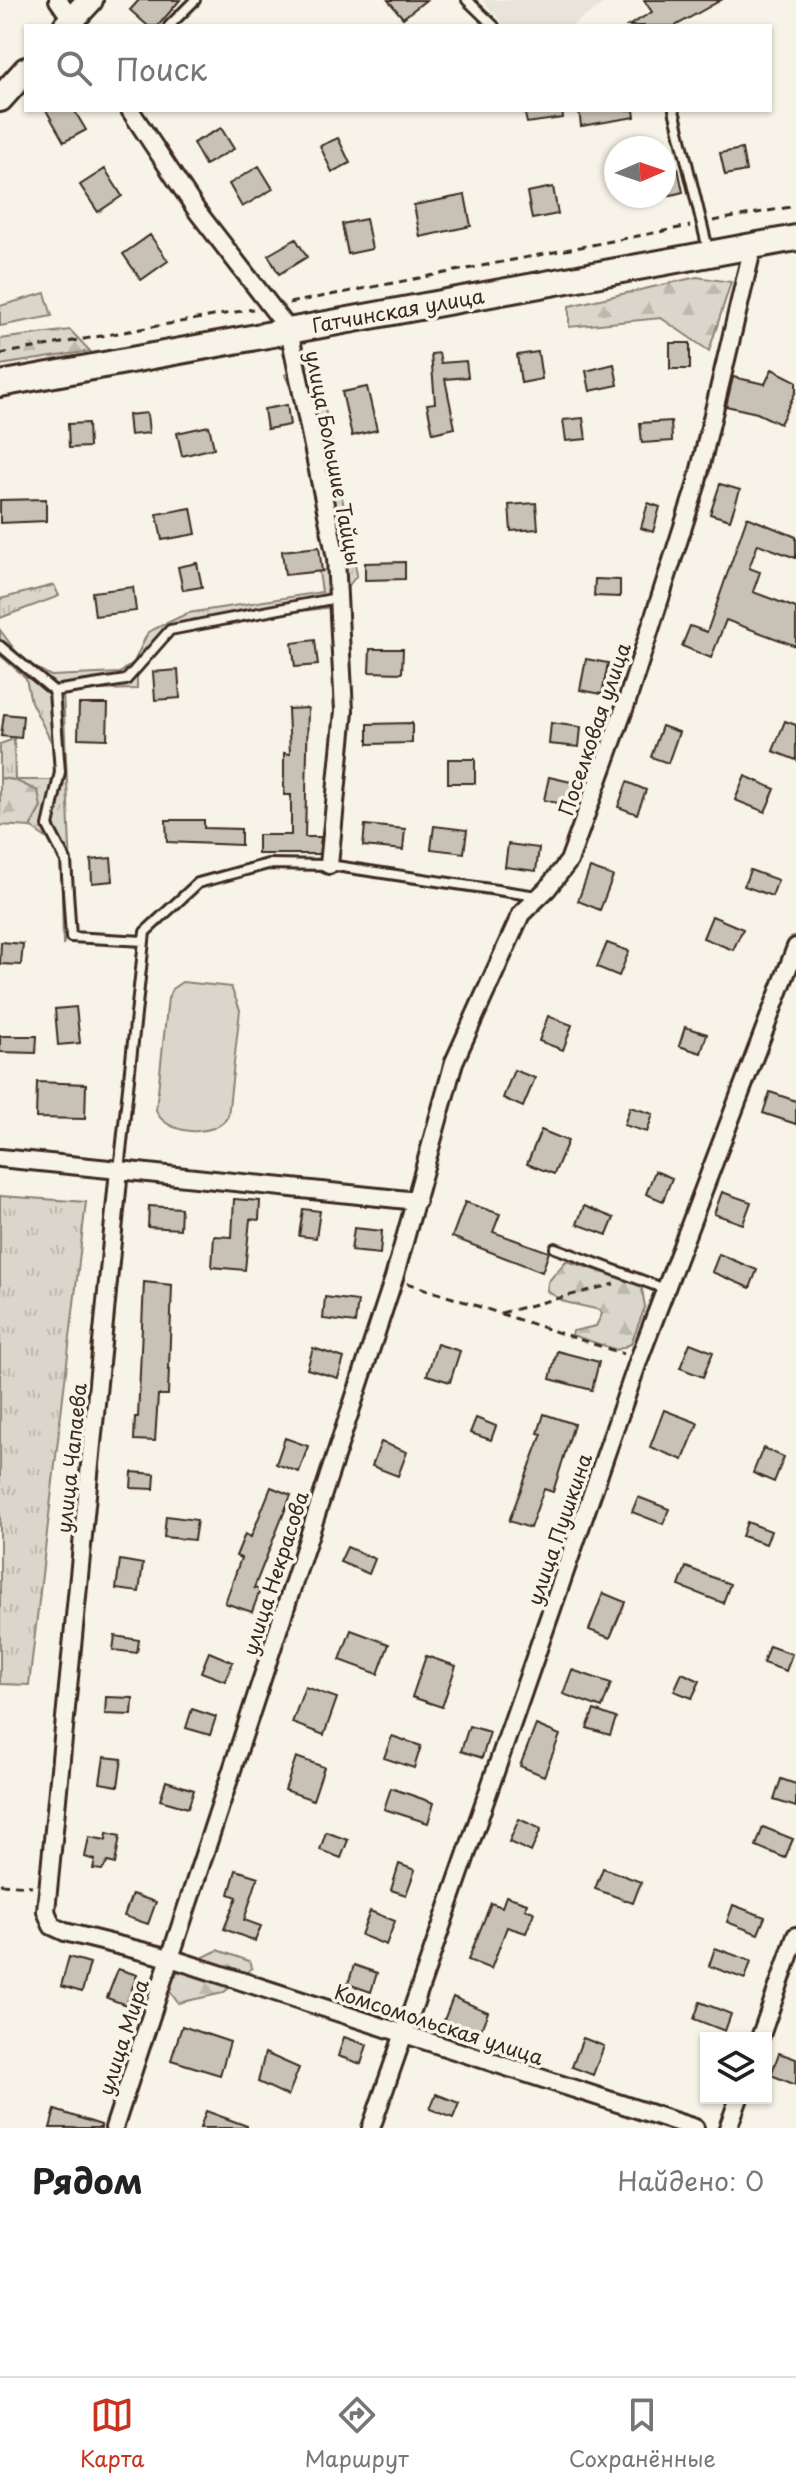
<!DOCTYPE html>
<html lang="ru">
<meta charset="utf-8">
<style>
:root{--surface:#fff;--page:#f6f6f6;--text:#222;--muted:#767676;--line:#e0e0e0;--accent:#c8321e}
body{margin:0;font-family:"Playpen Sans",sans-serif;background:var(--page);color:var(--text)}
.controls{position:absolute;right:24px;bottom:24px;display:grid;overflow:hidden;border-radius:0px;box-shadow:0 2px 6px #0004}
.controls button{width:72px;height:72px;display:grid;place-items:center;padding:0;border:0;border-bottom:2px solid var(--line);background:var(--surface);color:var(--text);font:40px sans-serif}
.compass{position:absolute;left:604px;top:136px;width:72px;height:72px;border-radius:50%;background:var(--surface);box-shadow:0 2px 6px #0004;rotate:88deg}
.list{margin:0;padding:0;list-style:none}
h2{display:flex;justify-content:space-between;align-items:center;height:104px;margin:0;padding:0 32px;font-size:34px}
h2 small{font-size:26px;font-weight:400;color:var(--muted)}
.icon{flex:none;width:44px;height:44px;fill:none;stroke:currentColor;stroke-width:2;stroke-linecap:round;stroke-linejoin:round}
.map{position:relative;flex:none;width:796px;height:2128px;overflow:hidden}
.search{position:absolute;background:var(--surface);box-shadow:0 2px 6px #0004;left:24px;right:24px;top:24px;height:88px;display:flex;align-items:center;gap:20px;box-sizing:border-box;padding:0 28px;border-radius:0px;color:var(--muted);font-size:30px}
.sheet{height:248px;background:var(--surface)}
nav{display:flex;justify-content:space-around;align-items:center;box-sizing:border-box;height:112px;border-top:2px solid var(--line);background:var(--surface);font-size:22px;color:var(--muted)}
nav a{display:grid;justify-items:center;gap:4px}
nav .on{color:var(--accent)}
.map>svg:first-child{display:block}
.built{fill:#e9e4d9}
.grass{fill:url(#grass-tufts);stroke:#8b8074;stroke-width:2}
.forest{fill:url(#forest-firs);stroke:#8b8074;stroke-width:2}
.park{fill:#dbd6cb;stroke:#8b8074;stroke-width:2}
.building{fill:#c8c1b6;stroke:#3b2a1e;stroke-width:2}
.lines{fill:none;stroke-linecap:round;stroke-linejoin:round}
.lane-casing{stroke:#3b2a1e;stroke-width:14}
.street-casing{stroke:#3b2a1e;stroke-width:22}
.secondary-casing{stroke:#3b2a1e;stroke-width:30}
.path{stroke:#3b2a1e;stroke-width:3;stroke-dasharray:8 6;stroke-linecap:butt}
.lane{stroke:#f7f3e8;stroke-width:8}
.street{stroke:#f7f3e8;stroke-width:16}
.secondary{stroke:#f7f3e8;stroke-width:24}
.labels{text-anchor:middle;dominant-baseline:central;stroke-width:7;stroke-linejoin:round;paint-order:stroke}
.street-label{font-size:20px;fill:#3b2a1e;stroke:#f7f3e8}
</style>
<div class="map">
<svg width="796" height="2128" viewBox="0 0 796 2128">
<defs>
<pattern id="grass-tufts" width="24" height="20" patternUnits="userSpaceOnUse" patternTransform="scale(2)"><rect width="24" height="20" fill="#dbd6cb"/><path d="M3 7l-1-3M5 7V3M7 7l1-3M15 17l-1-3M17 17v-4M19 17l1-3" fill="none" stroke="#bdb8ae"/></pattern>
<pattern id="forest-firs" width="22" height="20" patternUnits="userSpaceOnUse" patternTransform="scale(2)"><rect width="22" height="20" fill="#dbd6cb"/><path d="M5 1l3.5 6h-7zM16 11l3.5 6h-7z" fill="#bdb8ae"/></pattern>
</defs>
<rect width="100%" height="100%" fill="#f7f3e8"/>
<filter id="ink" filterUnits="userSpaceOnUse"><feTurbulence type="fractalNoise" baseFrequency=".0125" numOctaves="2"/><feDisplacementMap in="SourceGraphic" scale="16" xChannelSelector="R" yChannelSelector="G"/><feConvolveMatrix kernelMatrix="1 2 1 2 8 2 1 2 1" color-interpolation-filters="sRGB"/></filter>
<g filter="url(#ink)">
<path class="built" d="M482,0H609L571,26H505Z"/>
<path class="grass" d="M315,357L357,575L332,607L173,628L137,671V689L63,691L73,916L63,945L61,848L30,827L41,807L14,780L0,778V744L14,739L15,780H54V747L31,702L26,678L0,655V630L23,661L51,676L120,673L134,662L148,632L188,613L322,592L319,572L330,569L299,408L285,375Z
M54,585L59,596L0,618V599Z
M0,1196L86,1202L29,1685L0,1684Z"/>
<path class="forest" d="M697,277L731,282L709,351L661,318L569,327V306Z
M70,330L90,351L0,365V339Z
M0,778L14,780L38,791L41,807L30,827L0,825Z
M566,1261L641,1283L645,1307L631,1344L617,1350L572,1335L573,1331L596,1326L602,1314L600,1310L565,1302L547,1291L548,1282Z
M218,1950L249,1961L252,1968L223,1993L178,2003L168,1989L179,1969Z"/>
<path class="park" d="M45,293L52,316L0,326V306Z
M182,982L231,987L240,1010L228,1116C216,1139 164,1135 156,1110L168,998L172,989Z"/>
<path class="building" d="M139,0H180L158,26H148L130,10Z
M388,0H426L403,18Z
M644,0H721L675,26H628L652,12Z
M46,110H74L86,130L64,142Z
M524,110H562L563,118L527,123Z
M579,110H634L635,117L581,126Z
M221,128L234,149L205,165L193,143Z
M338,138L350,163L332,172L320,146Z
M742,149L746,171L725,175L720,153Z
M259,166L273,189L242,207L229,184Z
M678,168L683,192L664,197V171Z
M105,169L122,196L98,212L80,185Z
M553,187L558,214L532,219L527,192Z
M465,195L471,226L420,237L414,205Z
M366,219L372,249L348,254L342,224Z
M150,235L168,261L141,280L123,254Z
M296,239L307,257L279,274L268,255Z
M670,343H690V369H670Z
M538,352L542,379L521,383L517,355Z
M439,353L441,363L466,361L468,377L445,379L455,428L433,433L427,404L435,403L431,354Z
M614,364L618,385L590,391L586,371Z
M772,369L796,381V391L780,424L757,413L726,406L733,377L765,384Z
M367,387L377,430L352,436L342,392Z
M287,405L290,425L267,429L264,409Z
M147,413L149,433L130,435L128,415Z
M583,418L586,439L566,441L563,420Z
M671,421L672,441L642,443L640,423Z
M88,423L89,447L69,448L68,424Z
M209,426L214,448L182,456L177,433Z
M720,484L740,490L730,520L710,514Z
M46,499V521L0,523V500Z
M536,503L538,529L511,531L509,505Z
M648,503L660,507L653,532L641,528Z
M191,508L196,534L162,540L157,514Z
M747,517L796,537V558L758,544L749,568L760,572L753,592L796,608V646L726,620L711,658L682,646L690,626L707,632Z
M319,547L322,571L285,575L282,551Z
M405,562V579L365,580V563Z
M197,563L202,587L183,590L178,567Z
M595,579L620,580V597L594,596Z
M133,587L136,611L95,616L92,592Z
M315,640L318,665L295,667L292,643Z
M370,649H403L402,673L369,672Z
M586,659L608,663L602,694L580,690Z
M178,670L180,698L155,700L153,672Z
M79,704H108L107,739L78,738Z
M308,708L305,837H321L319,854H258V835H291V795H284V753L290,754L288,709Z
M4,714L23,716L21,738L1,736Z
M785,721L796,725V760L773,751Z
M412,723V743L368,744V724Z
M551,723L581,727L579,747L549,744Z
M662,726L679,732L668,763L651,757Z
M448,759H475V783H448Z
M745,776L775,789L765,812L735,800Z
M549,777L580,784L575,807L544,800Z
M627,782L646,790L637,814L618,807Z
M166,820H204V828L241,829V845L167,842Z
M365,825L405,829L403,850L363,846Z
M434,826L467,830L464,853L431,849Z
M508,844L539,848L536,871L505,867Z
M111,858L113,881L92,883L91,860Z
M590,868L613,876L600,910L578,901Z
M750,870L778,880L772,896L744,886Z
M712,916L743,929L733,950L703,938Z
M1,942L23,944L21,965L0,964Z
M607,943L629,951L619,976L597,967Z
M76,1007L80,1043L58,1045L55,1009Z
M548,1016L572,1025L563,1050L539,1041Z
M685,1027L707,1034L701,1053L679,1046Z
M0,1036H37L36,1053L0,1052Z
M514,1070L535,1078L523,1107L503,1098Z
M37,1082L86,1084L85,1119L36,1118Z
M770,1092L796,1101V1124L763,1113Z
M630,1107L653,1114L647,1132L624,1125Z
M541,1130L568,1141L554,1174L527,1164Z
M655,1171L672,1178L663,1201L646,1194Z
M722,1192L751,1202L743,1224L714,1214Z
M234,1199L260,1201L259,1220L250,1219L245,1270L212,1267L214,1236L232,1237Z
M465,1202L500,1214L493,1232L549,1252L542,1272L452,1237Z
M149,1206L181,1208L180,1229L148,1227Z
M584,1206L614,1218L607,1235L577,1224Z
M303,1209L320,1211L316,1238L299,1236Z
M354,1228L382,1231L380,1254L351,1251Z
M719,1254L757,1270L750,1288L712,1272Z
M144,1282L172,1285L168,1395H158L155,1441L134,1440L135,1417H138Z
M325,1297L358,1301L355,1323L323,1319Z
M690,1343L713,1352L703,1377L680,1368Z
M437,1344L460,1351L450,1382L427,1375Z
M313,1348L344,1358L338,1378L307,1369Z
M557,1351L599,1362L592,1390L550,1379Z
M664,1410L698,1423L683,1460L650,1447Z
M544,1414L574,1424L553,1492L544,1489L530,1528L509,1521L542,1434L538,1433Z
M476,1418L496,1426L491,1440L470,1433Z
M285,1438L308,1446L299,1472L276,1464Z
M381,1442L407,1452L398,1476L372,1466Z
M763,1448L784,1457L774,1482L753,1473Z
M132,1472L155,1474L154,1489L131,1488Z
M271,1487L291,1495L254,1588L260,1590L252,1612L225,1603L241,1558L236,1556L245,1534L251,1537Z
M638,1497L669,1509L663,1524L632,1512Z
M166,1516L197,1520L194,1540L164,1537Z
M747,1522L771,1531L766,1544L742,1536Z
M347,1547L375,1559L369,1574L340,1562Z
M120,1560L143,1564L139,1592L116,1589Z
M686,1567L730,1584L723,1603L679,1586Z
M603,1593L625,1602L610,1638L589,1630Z
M351,1630L389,1644L378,1674L340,1660Z
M115,1636L139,1640L137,1653L113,1650Z
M769,1646L792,1654L786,1671L763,1663Z
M209,1652L233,1662L225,1681L201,1672Z
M426,1656L456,1666L442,1707L412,1697Z
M572,1670L611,1683L602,1708L563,1694Z
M682,1673L700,1681L692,1698L674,1691Z
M305,1687L337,1698L324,1735L292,1723Z
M106,1697L133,1698L132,1715L105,1714Z
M192,1709L216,1717L210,1735L186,1728Z
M594,1710L616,1718L610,1735L587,1728Z
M536,1725L560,1735L544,1776L520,1766Z
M469,1726L490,1732L482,1758L461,1751Z
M392,1736L421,1746L414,1768L384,1758Z
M104,1757L122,1759L118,1786L100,1783Z
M296,1757L324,1767L313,1800L285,1790Z
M781,1779L796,1784V1807L774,1800Z
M166,1781L194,1790L188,1808L160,1800Z
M391,1788L434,1803L428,1823L384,1809Z
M519,1819L541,1829L531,1852L509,1842Z
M763,1827L793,1839L785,1858L756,1846Z
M326,1832L348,1840L341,1858L320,1850Z
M107,1833L120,1836L115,1864L108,1862L102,1870L93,1869L95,1860L85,1857L89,1837L106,1840Z
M399,1864L415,1870L406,1895L391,1890Z
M603,1868L641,1882L633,1903L595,1889Z
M236,1870L258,1877L244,1920L261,1926L255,1941L224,1929L237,1897L229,1894Z
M132,1894L156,1902L148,1924L124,1916Z
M506,1896L527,1903L525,1909L534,1912L526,1933L507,1927L491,1969L468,1960L491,1903L502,1907Z
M733,1905L765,1917L758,1934L727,1922Z
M370,1911L395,1921L386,1945L361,1935Z
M715,1948L751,1961L745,1979L709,1966Z
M69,1957L90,1963L82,1992L61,1986Z
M354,1965L377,1973L371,1992L348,1984Z
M118,1969L137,1975L126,2005L107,1998Z
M453,1997L488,2012L478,2037L443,2023Z
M700,2002L731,2014L725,2031L694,2019Z
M182,2026L230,2042L220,2075L171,2060Z
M344,2037L367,2045L361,2064L338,2056Z
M583,2038L604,2046L593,2075L572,2067Z
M265,2053L299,2068L288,2096L258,2082Z
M779,2053L796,2059V2085L771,2075Z
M436,2094L459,2103L453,2118L430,2109Z
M55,2110L101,2125V2128H50Z
M206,2111L247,2126V2128H200Z"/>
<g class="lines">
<defs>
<path id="lane" d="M467,0L494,26
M169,26L195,0
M674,110L709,253
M0,646L54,691L60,772L48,826L66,861L71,937L144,941
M54,691L126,680L170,630L337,598
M119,1170L145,932L198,883L268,864L329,865L537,896
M555,1248L665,1289"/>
<path id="street" d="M58,0L76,26
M130,110L197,211L289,330L336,558L344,711L329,865
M0,1158L119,1170
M417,1201L119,1170L46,1911L52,1926L65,1932L170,1958L695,2128
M760,2038L796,1936
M114,2128L394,1278L454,1062L521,914L547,889L569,861L627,701L696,486L753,246
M371,2128L639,1359L796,947
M728,2128L739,2098"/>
<path id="secondary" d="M66,26L90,0
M0,99L26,70
M0,384L796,238"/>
</defs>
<use href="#lane" class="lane-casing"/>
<use href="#street" class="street-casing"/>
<use href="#secondary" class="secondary-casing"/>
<path class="path" d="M713,221L796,206
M289,303L690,226
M0,354L253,309
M407,1283L624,1354
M501,1313L614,1284
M0,1884L32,1886"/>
<use href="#lane" class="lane"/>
<use href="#street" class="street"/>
<use href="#secondary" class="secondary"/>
</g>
</g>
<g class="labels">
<g class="street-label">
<text transform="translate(398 310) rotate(-10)">Гатчинская улица</text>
<text transform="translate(334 458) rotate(79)">улица Большие Тайцы</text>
<text transform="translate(594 729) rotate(-71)">Поселковая улица</text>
<text transform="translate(71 1458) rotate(-84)">улица Чапаева</text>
<text transform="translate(559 1529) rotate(-71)">улица Пушкина</text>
<text transform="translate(275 1573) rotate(-72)">улица Некрасова</text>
<text transform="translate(439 2024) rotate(18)">Комсомольская улица</text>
<text transform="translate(123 2037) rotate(-72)">улица Мира</text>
</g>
</g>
</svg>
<div class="controls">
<button><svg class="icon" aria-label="layers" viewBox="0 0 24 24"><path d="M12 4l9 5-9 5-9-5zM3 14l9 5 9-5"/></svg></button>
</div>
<svg class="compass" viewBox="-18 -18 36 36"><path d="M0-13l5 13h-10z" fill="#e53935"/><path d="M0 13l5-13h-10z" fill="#767676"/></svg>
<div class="search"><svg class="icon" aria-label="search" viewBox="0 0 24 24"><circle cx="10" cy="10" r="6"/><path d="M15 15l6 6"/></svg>Поиск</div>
</div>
<section class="sheet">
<h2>Рядом<small>Найдено: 0</small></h2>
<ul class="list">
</ul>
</section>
<nav>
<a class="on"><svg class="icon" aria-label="map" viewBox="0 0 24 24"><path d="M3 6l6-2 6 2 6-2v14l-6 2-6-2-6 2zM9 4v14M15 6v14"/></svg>Карта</a>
<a><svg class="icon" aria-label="directions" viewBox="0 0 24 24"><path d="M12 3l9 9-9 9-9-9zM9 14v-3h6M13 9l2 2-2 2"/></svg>Маршрут</a>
<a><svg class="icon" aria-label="saved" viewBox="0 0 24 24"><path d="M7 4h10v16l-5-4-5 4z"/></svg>Сохранённые</a>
</nav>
